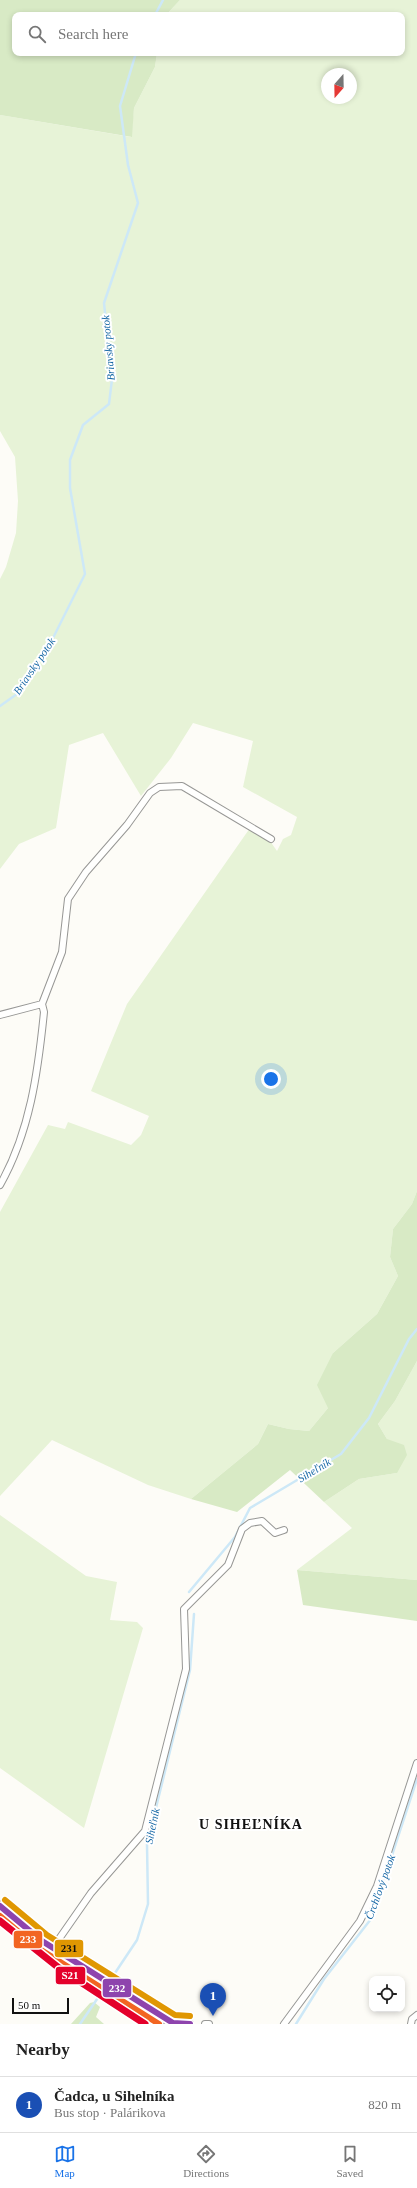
<!DOCTYPE html>
<meta charset="utf-8">
<style>
:root{--surface:#fff;--page:#f6f6f6;--text:#222;--muted:#767676;--line:#e0e0e0;--accent:#1a73e8}
body{margin:0;font-family:"Times New Roman",serif;background:var(--page);color:var(--text)}
.controls{position:absolute;right:12px;bottom:12px;display:grid;overflow:hidden;border-radius:8px;box-shadow:0 2px 6px #0003}
.controls button{width:36px;height:36px;display:grid;place-items:center;padding:0;border:0;border-bottom:1px solid var(--line);background:var(--surface);color:var(--text);font:20px sans-serif}
.compass{position:absolute;left:321px;top:68px;width:36px;height:36px;border-radius:50%;background:var(--surface);box-shadow:0 2px 6px #0003;rotate:200deg}
.scale{position:absolute;left:12px;bottom:10px;width:57px;box-sizing:border-box;padding-left:4px;border:2px solid #111;border-top:0;font-size:11px;line-height:14px;white-space:nowrap;color:#111;-webkit-text-stroke:3px #fff;paint-order:stroke}
.you{position:absolute;left:271px;top:1079px;width:14px;height:14px;margin:-10px;border:3px solid #fff;border-radius:50%;background:#1a73e8;box-shadow:0 0 0 6px #1a73e833}
.badge{display:grid;place-items:center;width:26px;height:26px;border-radius:50%;background:var(--accent);color:#fff;font-size:13px;font-weight:700}
.pin{position:absolute;translate:-50% -33px;filter:drop-shadow(0 1px 2px #0008)}
.pin::after{content:'';position:absolute;top:21px;width:14px;height:12px;background:inherit;clip-path:polygon(0 0,100% 0,50% 100%)}
.list{margin:0;padding:0;list-style:none}
h2{display:flex;justify-content:space-between;align-items:center;height:52px;margin:0;padding:0 16px;font-size:17px}
h2 small{font-size:13px;font-weight:400;color:var(--muted)}
.list li{display:grid;grid-template-columns:26px 1fr auto;gap:12px;align-items:center;box-sizing:border-box;height:56px;padding:0 16px;border-top:1px solid var(--line)}
.list b{display:block;font-size:15px;white-space:nowrap}
.list p{margin:0;font-size:13px;white-space:nowrap;color:var(--muted)}
.list em{font-size:13px;font-style:normal;color:var(--muted)}
.icon{flex:none;width:22px;height:22px;fill:none;stroke:currentColor;stroke-width:2;stroke-linecap:round;stroke-linejoin:round}
.map{position:relative;flex:none;width:417px;height:2024px;overflow:hidden}
.search{position:absolute;background:var(--surface);box-shadow:0 2px 6px #0003;left:12px;right:12px;top:12px;height:44px;display:flex;align-items:center;gap:10px;box-sizing:border-box;padding:0 14px;border-radius:8px;color:var(--muted);font-size:15px}
.sheet{height:108px;background:var(--surface)}
nav{display:flex;justify-content:space-around;align-items:center;box-sizing:border-box;height:56px;border-top:1px solid var(--line);background:var(--surface);font-size:11px;color:var(--muted)}
nav a{display:grid;justify-items:center;gap:2px}
nav .on{color:var(--accent)}
.map>svg:first-child{display:block}
.green{fill:#e7f3d7;fill-rule:evenodd}
.forest{fill:#d8eac5}
.lines{fill:none;stroke-linecap:round;stroke-linejoin:round}
.stream{stroke:#cde8f7;stroke-width:2.5}
.minor-casing{stroke:#979795;stroke-width:8}
.secondary-casing{stroke:#8e8d8b;stroke-width:11}
.minor{stroke:#fffffe;stroke-width:6}
.secondary{stroke:#f6f4eb;stroke-width:9}
.bus-1-casing{stroke:#fff;stroke-width:9}
.bus-2-casing{stroke:#fff;stroke-width:9}
.bus-3-casing{stroke:#fff;stroke-width:9}
.bus-1{stroke:#8e44ad;stroke-width:6}
.bus-2{stroke:#f26522;stroke-width:6}
.bus-3{stroke:#e09702;stroke-width:6}
.rail-1-casing{stroke:#fff;stroke-width:10}
.rail-1{stroke:#e4002b;stroke-width:7}
.labels{text-anchor:middle;dominant-baseline:central;stroke-width:4;stroke-linejoin:round;paint-order:stroke}
.water-label{font-size:11px;font-style:italic;fill:#1768a6;stroke:#fff}
.district-label{font-size:14px;font-weight:bold;letter-spacing:1px;fill:#111;stroke:#fff}
.line-badge{stroke:#fff;stroke-width:1.5}
.badge-label{font-size:11px;text-anchor:middle;font-weight:bold;fill:#fff}
.pale-badge-label{font-size:11px;text-anchor:middle;font-weight:bold;fill:#111}
</style>
<div class="map">
<svg width="417" height="2024" viewBox="0 0 417 2024">
<rect width="100%" height="100%" fill="#fdfcf7"/>
<path class="green" d="M180,0H417V1191L412,1204L393,1229L390,1257L398,1276L377,1314L333,1353L328,1408L309,1431L289,1429L268,1424L258,1444L191,1499L148,1485L52,1440L0,1496V1212L48,1125L65,1129L68,1122L131,1145L141,1135L149,1116L91,1091L127,1004L250,828L270,841L277,851L283,839L291,835L297,817L243,787L253,741L193,723L171,758L141,796L103,733L69,745L56,828L19,844L0,869V579L6,567L16,533L18,501L15,457L0,431V115L131,137L134,108L155,67L157,53H402V15H166ZM327,74H351V98H327Z
M417,1361V1580L297,1570L352,1528L324,1502L359,1479L397,1473L387,1439L378,1424L395,1401Z
M0,1515L86,1576L117,1582L110,1620L137,1622L143,1628L84,1828L0,1768Z"/>
<path class="forest" d="M0,0H180L166,15H15V53H157L155,67L134,108L132,137L0,115Z
M417,1191V1361L395,1401L378,1424L387,1439L404,1445L407,1455L397,1473L359,1479L324,1502L290,1470L237,1512L191,1499L258,1444L268,1424L289,1429L309,1431L328,1408L317,1385L333,1353L377,1314L398,1276L390,1257L393,1229L412,1204Z
M297,1570L417,1580V1621L303,1605Z
M94,2002L100,2007L96,2017L104,2024H71L90,2003Z"/>
<g class="lines">
<path class="stream" d="M155,15L163,0
M0,706L17,694L49,646L85,574L70,488V460L83,425L109,404L112,379L104,303L138,203L128,165L120,106L136,53
M189,1592L235,1537L250,1508L341,1454L369,1418L409,1339L417,1329
M109,1982L137,1940L148,1904L147,1844L190,1670L194,1614
M80,2024L106,1986
M296,2024L324,1979L371,1919L417,1779"/>
<defs>
<path id="minor" d="M42,1004L62,952L68,899L86,872L127,825L150,793L159,787L182,786L271,839
M0,1015L42,1004L44,1012C38,1072 30,1132 0,1185
M52,1949L91,1893L145,1831L186,1669L184,1609L228,1565L242,1529L250,1523L262,1521L275,1533L284,1530
M173,2023L190,2024
M205,2024H209
M284,2024L360,1921L377,1886L417,1763
M411,2024L412,2019L417,2015"/>
<path id="secondary" d="M0,1906L61,1955L174,2024"/>
</defs>
<use href="#minor" class="minor-casing"/>
<use href="#secondary" class="secondary-casing"/>
<use href="#minor" class="minor"/>
<use href="#secondary" class="secondary"/>
<defs>
<path id="bus-1" d="M0,1906L42,1941L173,2023L190,2024"/>
<path id="bus-2" d="M0,1916L38,1948L159,2024"/>
<path id="bus-3" d="M5,1900L47,1935L175,2015L190,2016"/>
</defs>
<use href="#bus-1" class="bus-1-casing"/>
<use href="#bus-2" class="bus-2-casing"/>
<use href="#bus-3" class="bus-3-casing"/>
<use href="#bus-1" class="bus-1"/>
<use href="#bus-2" class="bus-2"/>
<use href="#bus-3" class="bus-3"/>
<defs>
<path id="rail-1" d="M0,1921L59,1968L145,2024"/>
</defs>
<use href="#rail-1" class="rail-1-casing"/>
<use href="#rail-1" class="rail-1"/>
</g>
<g class="labels">
<g class="water-label">
<text transform="translate(108 348) rotate(-95)">Briavsky potok</text>
<text transform="translate(34 666) rotate(-56)">Briavsky potok</text>
<text transform="translate(314 1470) rotate(-31)">Siheľník</text>
<text transform="translate(152 1826) rotate(-78)">Siheľník</text>
<text transform="translate(380 1887) rotate(-70)">Črchľový potok</text>
</g>
<g class="district-label">
<text x="251" y="1824">U SIHEĽNÍKA</text>
</g>
</g>
<g class="line-badge">
<rect x="13" y="1930" width="30" height="19" rx="4" fill="#f26522"/>
<rect x="54" y="1939" width="30" height="19" rx="4" fill="#e09702"/>
<rect x="55" y="1966" width="31" height="19" rx="4" fill="#e4002b"/>
<rect x="102" y="1978" width="30" height="20" rx="4" fill="#8e44ad"/>
</g>
<g class="badge-label">
<text x="28" y="1943">233</text>
<text x="70" y="1979">S21</text>
<text x="117" y="1992">232</text>
</g>
<g class="pale-badge-label">
<text x="69" y="1952">231</text>
</g>
</svg>
<div class="controls">
<button><svg class="icon" aria-label="locate" viewBox="0 0 24 24"><circle cx="12" cy="12" r="6"/><path d="M12 2v4M12 18v4M2 12h4M18 12h4"/></svg></button>
</div>
<svg class="compass" viewBox="-18 -18 36 36"><path d="M0-13l5 13h-10z" fill="#e53935"/><path d="M0 13l5-13h-10z" fill="#767676"/></svg>
<div class="scale">50 m</div>
<div class="you"></div>
<div class="pin badge" style="left:213px;top:2016px;background:#1a4fb4">1</div>
<div class="search"><svg class="icon" aria-label="search" viewBox="0 0 24 24"><circle cx="10" cy="10" r="6"/><path d="M15 15l6 6"/></svg>Search here</div>
</div>
<section class="sheet">
<h2>Nearby<small></small></h2>
<ul class="list">
<li><span class="badge" style="background:#1a4fb4">1</span><div><b>Čadca, u Sihelníka</b><p>Bus stop · Palárikova</p></div><em>820 m</em></li>
</ul>
</section>
<nav>
<a class="on"><svg class="icon" aria-label="map" viewBox="0 0 24 24"><path d="M3 6l6-2 6 2 6-2v14l-6 2-6-2-6 2zM9 4v14M15 6v14"/></svg>Map</a>
<a><svg class="icon" aria-label="directions" viewBox="0 0 24 24"><path d="M12 3l9 9-9 9-9-9zM9 14v-3h6M13 9l2 2-2 2"/></svg>Directions</a>
<a><svg class="icon" aria-label="saved" viewBox="0 0 24 24"><path d="M7 4h10v16l-5-4-5 4z"/></svg>Saved</a>
</nav>
